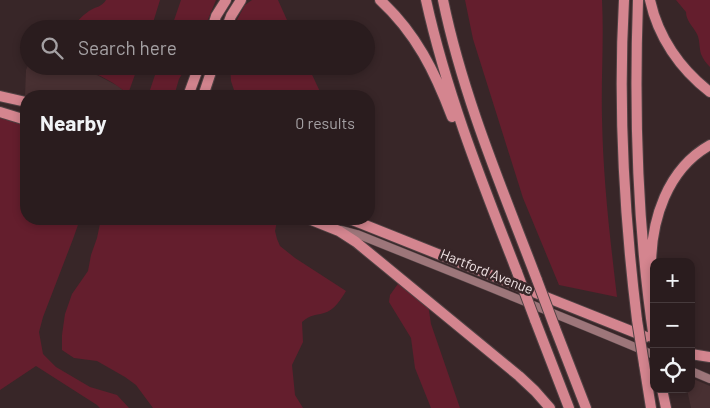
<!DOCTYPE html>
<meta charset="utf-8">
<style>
:root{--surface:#2a1c1e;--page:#36292b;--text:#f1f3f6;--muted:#a5a1a4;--line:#463a3c}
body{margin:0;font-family:Barlow,sans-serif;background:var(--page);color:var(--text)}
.controls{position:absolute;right:15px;bottom:15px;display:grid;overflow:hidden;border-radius:10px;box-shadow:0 2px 8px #0003}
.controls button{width:45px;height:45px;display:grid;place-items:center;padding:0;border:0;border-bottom:1px solid var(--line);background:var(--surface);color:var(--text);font:25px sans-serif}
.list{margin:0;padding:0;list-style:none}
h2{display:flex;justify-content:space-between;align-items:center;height:65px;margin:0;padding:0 20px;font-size:21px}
h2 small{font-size:16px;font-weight:400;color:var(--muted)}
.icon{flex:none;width:28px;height:28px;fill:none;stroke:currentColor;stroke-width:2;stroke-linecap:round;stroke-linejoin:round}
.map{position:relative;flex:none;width:710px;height:408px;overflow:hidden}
.search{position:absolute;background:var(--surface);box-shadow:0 2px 8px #0003;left:20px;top:20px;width:355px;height:55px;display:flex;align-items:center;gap:12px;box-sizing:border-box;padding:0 18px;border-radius:28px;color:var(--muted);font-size:19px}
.panel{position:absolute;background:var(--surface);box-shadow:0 2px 8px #0003;left:20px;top:90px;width:355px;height:135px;border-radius:20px}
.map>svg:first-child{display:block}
.built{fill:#483032}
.green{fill:#641e2d}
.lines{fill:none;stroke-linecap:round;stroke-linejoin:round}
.secondary-casing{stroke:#514244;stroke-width:9}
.highway-casing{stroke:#514244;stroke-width:12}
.secondary{stroke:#9d767a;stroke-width:8}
.highway{stroke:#d4858f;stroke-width:10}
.highway-bridge-casing{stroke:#514244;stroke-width:12;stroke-linecap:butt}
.highway-bridge{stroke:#d4858f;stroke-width:10}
.labels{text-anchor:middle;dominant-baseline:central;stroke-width:5;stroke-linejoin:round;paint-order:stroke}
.street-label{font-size:14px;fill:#f1e4e5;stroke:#382628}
</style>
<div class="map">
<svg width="710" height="408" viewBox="0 0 710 408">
<rect width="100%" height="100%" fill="#382628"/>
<path class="built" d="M28,65L29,66H61L63,71L81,70L93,73L118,86L130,96H26V98L25,97L26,70Z
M691,378L710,386V408H691L687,389H691Z"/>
<path class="green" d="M106,0H160L151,29H72C77,21 82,16 89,11C95,7 102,7 106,0Z
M181,0H216L204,29H171Z
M252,0H278L291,29H232L245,5Z
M465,0H602C604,40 601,79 602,118C603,178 610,238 617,297L559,285L523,198L473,39Z
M676,0H710V67C706,63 703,59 701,54C699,47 700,40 697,34C693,26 686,21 686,12Z
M61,66H138L128,94C116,84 99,73 82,70C76,69 69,70 62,71Z
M158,66H187L179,79L174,96H148Z
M230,66H308L322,96H236L231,81Z
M0,113L26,122V219H80L73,239L43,317L39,332L43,354L56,367L90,387L117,395L129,408H100L97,405L36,366L0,390Z
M101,219H272L277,221L275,231L277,239L280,246L295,258L346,291C341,299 334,311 324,313C314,316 311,314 302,322L303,342L292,365L295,395L303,408H153L136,385L125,377L97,361L74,358L62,350V335L65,314L72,294L88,271L91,255L97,238Z
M400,281L428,304L431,324L460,408H431L415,368L411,338L389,302L390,295Z"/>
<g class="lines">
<defs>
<path id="secondary" d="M342,230L357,234C456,274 555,313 654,355
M691,371L710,379"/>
<path id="highway" d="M380,0C416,33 435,72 452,117
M426,0C447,95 482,182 517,272
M443,0C463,97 502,188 537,280
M624,0C618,107 624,214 637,320
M638,0C634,113 637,227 654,339
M650,0C658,37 680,69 710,92
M212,29L216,16L226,0
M226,29L231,16L241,0
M0,96L26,102
M188,96L199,66
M203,96L213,66
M0,112L26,120
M309,219L339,231L356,242L519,376L535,391L550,408
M350,219L646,337
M651,267C651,220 667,169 710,145
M535,320L569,408
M555,328L586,408
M691,354L710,357
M644,364L651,408
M662,389L666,408"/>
</defs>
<use href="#secondary" class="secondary-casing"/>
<use href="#highway" class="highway-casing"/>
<use href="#secondary" class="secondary"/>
<use href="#highway" class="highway"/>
<defs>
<path id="highway-bridge" d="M517,272L535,320
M537,280L555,328
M637,320L644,364"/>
</defs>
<use href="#highway-bridge" class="highway-bridge-casing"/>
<use href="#highway-bridge" class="highway-bridge"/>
</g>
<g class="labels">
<g class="street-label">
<text transform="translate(487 271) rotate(22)">Hartford Avenue</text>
</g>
</g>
</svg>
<div class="controls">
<button>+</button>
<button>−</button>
<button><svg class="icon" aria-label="locate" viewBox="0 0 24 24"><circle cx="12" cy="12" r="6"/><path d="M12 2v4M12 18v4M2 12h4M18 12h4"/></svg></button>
</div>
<div class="search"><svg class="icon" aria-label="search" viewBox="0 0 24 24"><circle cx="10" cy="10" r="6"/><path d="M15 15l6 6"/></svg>Search here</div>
<section class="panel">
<h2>Nearby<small>0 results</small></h2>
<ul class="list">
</ul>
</section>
</div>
